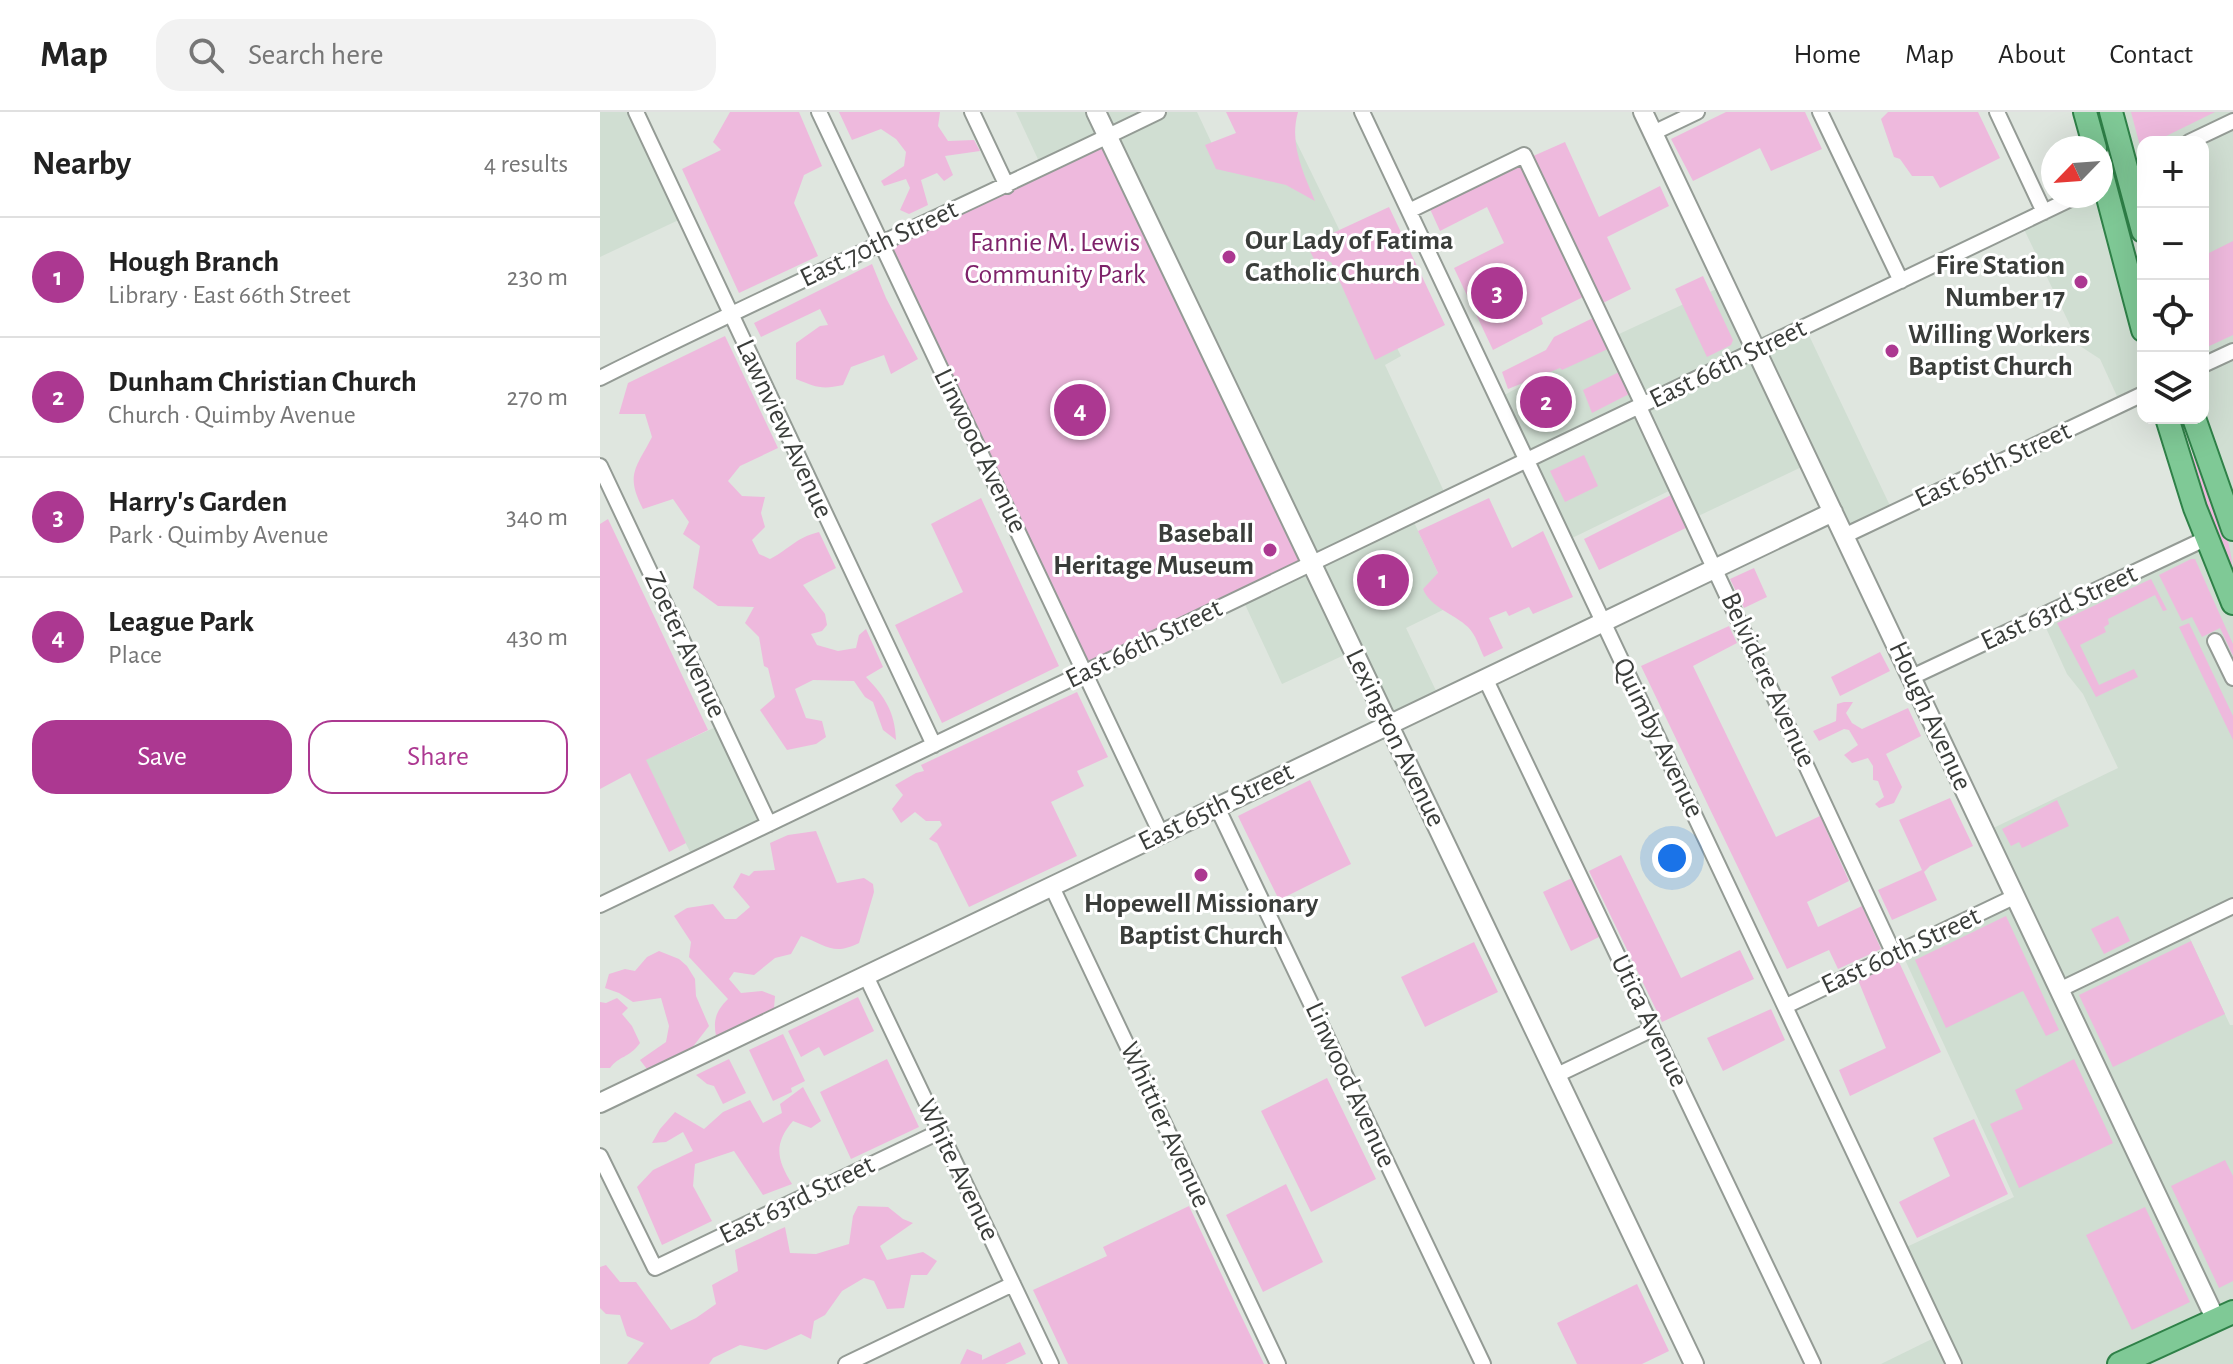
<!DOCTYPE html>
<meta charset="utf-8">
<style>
:root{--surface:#fff;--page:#f2f2f2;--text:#222;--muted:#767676;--line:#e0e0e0;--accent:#ac3891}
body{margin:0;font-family:"Alegreya Sans",sans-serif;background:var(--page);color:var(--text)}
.controls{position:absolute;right:24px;top:24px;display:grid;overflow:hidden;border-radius:16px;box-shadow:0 8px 32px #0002}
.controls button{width:72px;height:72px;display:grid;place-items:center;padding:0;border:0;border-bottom:2px solid var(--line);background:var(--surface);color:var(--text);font:40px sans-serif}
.compass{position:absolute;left:1441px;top:24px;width:72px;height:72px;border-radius:50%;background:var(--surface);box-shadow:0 8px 32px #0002;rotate:245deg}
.you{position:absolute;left:1072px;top:746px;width:28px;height:28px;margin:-20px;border:6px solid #fff;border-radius:50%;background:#1a73e8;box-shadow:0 0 0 12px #1a73e833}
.badge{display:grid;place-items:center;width:52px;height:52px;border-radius:50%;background:var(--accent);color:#fff;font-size:26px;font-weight:700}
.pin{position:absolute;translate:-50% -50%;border:4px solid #fff;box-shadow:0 2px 8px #0006}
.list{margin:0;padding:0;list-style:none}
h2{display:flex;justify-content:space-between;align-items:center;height:104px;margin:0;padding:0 32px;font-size:34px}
h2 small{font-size:26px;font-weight:400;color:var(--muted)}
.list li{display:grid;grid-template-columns:52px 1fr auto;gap:24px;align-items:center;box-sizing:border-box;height:120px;padding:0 32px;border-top:2px solid var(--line)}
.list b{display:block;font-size:30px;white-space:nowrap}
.list p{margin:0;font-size:26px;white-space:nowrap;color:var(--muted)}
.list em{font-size:26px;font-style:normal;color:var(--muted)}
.actions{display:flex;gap:16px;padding:24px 32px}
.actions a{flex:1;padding:18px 0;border:2px solid var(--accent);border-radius:24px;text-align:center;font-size:28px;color:var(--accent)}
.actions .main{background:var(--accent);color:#fff}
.icon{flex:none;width:44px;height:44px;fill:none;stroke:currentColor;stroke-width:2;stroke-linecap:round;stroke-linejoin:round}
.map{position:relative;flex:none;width:1633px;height:1252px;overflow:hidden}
header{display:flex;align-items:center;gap:48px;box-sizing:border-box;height:112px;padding:0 40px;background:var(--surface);border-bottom:2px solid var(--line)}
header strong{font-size:38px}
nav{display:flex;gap:44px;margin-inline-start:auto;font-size:28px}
.search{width:560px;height:72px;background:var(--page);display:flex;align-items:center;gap:20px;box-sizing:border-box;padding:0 28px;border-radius:24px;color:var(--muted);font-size:30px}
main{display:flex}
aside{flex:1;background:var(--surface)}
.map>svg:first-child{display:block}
.built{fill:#d0ded2}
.green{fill:#eeb9dd}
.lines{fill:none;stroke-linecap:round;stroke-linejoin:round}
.minor-casing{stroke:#949b95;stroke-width:18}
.tertiary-casing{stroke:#949b95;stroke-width:22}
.primary-casing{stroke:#2f8148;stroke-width:26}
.minor{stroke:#fff;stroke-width:14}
.tertiary{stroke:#fff;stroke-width:18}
.primary{stroke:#7fc996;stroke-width:22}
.poi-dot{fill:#ac3891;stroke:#fff;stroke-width:3}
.labels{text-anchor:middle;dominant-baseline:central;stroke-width:6;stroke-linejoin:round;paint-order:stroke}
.poi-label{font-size:28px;font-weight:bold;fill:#3a3d3a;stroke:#fff;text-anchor:start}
.park-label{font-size:28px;fill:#7e226a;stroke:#fff}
.street-label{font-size:28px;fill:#3a3d3a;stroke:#fff}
</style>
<header>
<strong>Map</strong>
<div class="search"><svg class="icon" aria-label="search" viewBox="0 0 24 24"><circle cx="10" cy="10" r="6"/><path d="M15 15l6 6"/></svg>Search here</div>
<nav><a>Home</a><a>Map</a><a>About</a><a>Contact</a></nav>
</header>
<main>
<aside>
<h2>Nearby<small>4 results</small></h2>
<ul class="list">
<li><span class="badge">1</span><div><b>Hough Branch</b><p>Library · East 66th Street</p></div><em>230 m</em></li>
<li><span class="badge">2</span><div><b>Dunham Christian Church</b><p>Church · Quimby Avenue</p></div><em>270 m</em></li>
<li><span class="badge">3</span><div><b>Harry's Garden</b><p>Park · Quimby Avenue</p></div><em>340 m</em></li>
<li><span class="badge">4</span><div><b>League Park</b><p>Place</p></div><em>430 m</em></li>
</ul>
<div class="actions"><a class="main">Save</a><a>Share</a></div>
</aside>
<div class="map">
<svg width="1633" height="1252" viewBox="0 0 1633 1252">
<rect width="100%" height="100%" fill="#dfe6df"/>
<path class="built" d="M0,0H36L85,105L0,145Z
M416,0H597L622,53L692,21L801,244L785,253L847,386L811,404L853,493L806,516L840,587L789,613L755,538L682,572Z
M1511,0H1633V794L1585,816L1630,913H1633V1252H1281L1340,1223L1300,1138L1414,1085L1301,839L1416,784L1385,720L1518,656L1483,582L1467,562L1441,505L1632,414L1603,306V30H1543V282L1521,293L1500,247L1480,234L1421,111L1478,84H1501V73L1527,61Z
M1125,173L1155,238L1205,215L1293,400L1244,424L1210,351L1092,407L1077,375L966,429L897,287L1006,228Z
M122,612L169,712L94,748L45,648Z"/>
<path class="green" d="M130,0H199L222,54L204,63L194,91L218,144L139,181L82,57L121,38L113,30Z
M239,0H340L338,14L348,29L374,28L380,39L345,44L353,63L344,69L337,61L321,68L328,93L309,102L300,98L310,76L306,67L284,74L281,69L304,54L306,40L296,27L281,17L252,28Z
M626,0H698C689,32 703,60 715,89L686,73L616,57L605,33L636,21Z
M1126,0H1205L1222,37L1171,59L1160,36L1093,69L1071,27Z
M1288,0H1378L1400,46L1340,76L1333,64H1312L1300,47L1294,45L1281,7Z
M1531,0H1615L1554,30H1543V34H1540Z
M507,24L711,452L484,561L280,131Z
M965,30L999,105L1060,74L1069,94L1007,125L1031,177L999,193L931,45Z
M922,52L985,184L941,206L943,212L893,238L854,156L904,131L887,95L840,119L830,97Z
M789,95L845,213L775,248L731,150L723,148L716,151L707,133Z
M1633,129V223L1603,237V144Z
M272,152L286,186L318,247L291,262L284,243L251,255L243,273C221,278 216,275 196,267V231L220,214L228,213L220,197L161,225L154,211Z
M1103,164L1133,228L1131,233L1107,245L1075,177Z
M995,205L1010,236L962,258L960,256L908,277L902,260L946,238L954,225Z
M125,224L178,336L140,354L128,369L142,384L165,385L161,401L165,415L152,428L159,442L170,447C191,436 195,426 219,420L236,456L203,473L225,502L227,513L222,519L211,522L217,533L238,539L256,536L259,523L266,517L283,555L266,565C285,585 295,600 296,628L283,618L273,590L265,585L254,569L213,568L195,577L206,606L222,609L226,625L216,632L187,638L160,598L175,585L168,556L164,554L159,525L145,511L154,495L118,494L93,476L100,434L83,422L89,410L73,387L43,397C25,363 36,356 52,325L45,302H19L28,271Z
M1019,260L1029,282L992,301L983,278Z
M1584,325C1603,367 1633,419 1633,465L1610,408Z
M984,343L998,374L965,390L950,359Z
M1075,381L1092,413L999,458L984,427Z
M381,386L459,554L342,611L295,513L363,480L331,412Z
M889,386L912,436L943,419L973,485L933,502L929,495L909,504L906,499L889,506L903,536L884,545C879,535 876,523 868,515C854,502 830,495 823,477L838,461L818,419Z
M8,407L108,618L46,648L86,731L69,740L30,661L0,677V412Z
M1591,447H1595L1633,532V544L1620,516L1602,525L1592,505L1582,509L1559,463Z
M1154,456L1167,485L1144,496L1130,467Z
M1551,467L1567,498L1563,499L1555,483L1508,507L1509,512L1504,515L1506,520L1480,533L1499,573L1534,557L1538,565L1496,585L1457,511Z
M1589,511L1633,604V628L1579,515Z
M1129,514L1137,531L1093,554L1176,725L1220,704L1249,769L1207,790L1218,815L1262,794L1281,837L1238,857L1229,838L1187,857L1041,554Z
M1280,540L1290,559L1240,584L1231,565Z
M477,580L508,645L477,659L484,674L451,690L477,744L369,795L337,731L329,727L342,713L340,709H326L315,700L301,711L292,697L303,683L295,673L316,661L324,659L321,653Z
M1244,590H1253L1246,601L1252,611L1262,617L1308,596L1321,624L1286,642L1302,675L1294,691L1279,696L1275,692L1284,685L1278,669L1273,668V654L1268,646L1252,651L1244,643L1258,633L1249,618L1244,617L1219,629L1213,619L1236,609L1237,592Z
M710,668L751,752L679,788L638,704Z
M1350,686L1373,734L1330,754L1324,760L1337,788L1292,808L1278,778L1322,758L1299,708Z
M1457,688L1469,714L1422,736L1419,730L1411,734L1402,717Z
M216,719L237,771L264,766L273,772L274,780L259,831C233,844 226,833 201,824L191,842L175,846L154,863L134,860L129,867L141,881L162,879L175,884L174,896L165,907L147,910L116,924C113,908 116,899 128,887L89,845L91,830L74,804L87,796L113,792L125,807H136L150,795L133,775L141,761L149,764L154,759L175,758L170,731L188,723Z
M1021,743L1081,866L1140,838L1154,867L1062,910L989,759Z
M972,766L1001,824L971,839L943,780Z
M1406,804L1459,918L1446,924L1423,879L1346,916L1315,848Z
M1518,804L1530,829L1504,842L1491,817Z
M1591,829L1625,902L1513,955L1479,883Z
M874,830L898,880L825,915L801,865Z
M59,839L79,847L87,854L95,867L96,884L109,914L88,941L50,961L40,948L66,930L69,914L61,886L33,890L19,881L5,876L9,862L25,857L35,859L47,845Z
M1298,848L1341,940L1250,984L1239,958L1286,936L1258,868Z
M258,885L274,919L224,944L219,935L201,945L188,919Z
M17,886L28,896L22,902L32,914L40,931C28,947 20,943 10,956H0V890L6,891Z
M1171,897L1185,928L1123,959L1107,926Z
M183,922L205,969L191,976L192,980L173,989L149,938Z
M129,947L146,981L123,992L114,974L107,972L96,963Z
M287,947L319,1015L251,1047L220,980Z
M1474,947L1513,1031L1419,1076L1390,1012L1423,997L1415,978Z
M727,966L776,1067L711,1100L661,999Z
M203,975L221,1009L211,1016L193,1009C173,1032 177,1048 192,1072L163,1083L134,1039L95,1052L93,1074L112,1109L62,1133L37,1075L53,1058L93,1039L83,1020L66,1030L52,1031L60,1017L75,1000L104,1017L123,1000L150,988L163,1011L182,1001L180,992Z
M1374,1007L1408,1082L1317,1126L1299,1090L1350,1064L1333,1026Z
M1625,1048L1633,1064V1169L1619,1176L1571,1074Z
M686,1072L723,1150L663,1180L626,1103Z
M258,1094L288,1095L303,1107L313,1111L280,1134L287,1148L323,1140L337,1149L327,1163H311L304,1196L287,1197L274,1169L264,1166L242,1179L225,1203L214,1209L211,1227L201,1222L166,1238L140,1233L113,1246L109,1252H27L44,1231L27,1224L20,1203L6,1202L0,1196V1155L6,1153L20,1170H36L71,1218L96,1206L116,1192L112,1173L138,1159L135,1138L185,1115L190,1141L216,1142L249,1132L253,1104Z
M589,1094L664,1252H468L433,1178L507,1144L503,1135Z
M1545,1095L1590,1190L1532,1218L1486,1123Z
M1037,1172L1069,1239L1042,1252H977L957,1211Z
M420,1230L426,1242L405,1252H360L367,1237L382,1243V1248Z"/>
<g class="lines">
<defs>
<path id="minor" d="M36,0L334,633
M219,0L561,722
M372,0L407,74
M762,0L1354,1252
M1220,0L1301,169
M1397,0L1444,100
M1053,21L1097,0
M1589,30L1633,9
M809,99L924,43L1043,293
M1603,253L1633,239
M0,266C185,174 373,90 558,0
M1039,295L1294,842
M0,354L169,712
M1244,424L1543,282
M1615,529L1633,566
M1312,565L1607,426
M885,566L1213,1252
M617,695L883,1252
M452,775L678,1252
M0,793L1477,84
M266,864L451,1252
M1459,878L1633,794
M1186,894L1416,784
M957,963L1053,917
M0,1044L55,1156L339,1020
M246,1252L413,1172"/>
<path id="tertiary" d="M496,0L1094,1252
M1043,0L1616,1208
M0,991L1233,400"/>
<path id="primary" d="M1485,0L1495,36
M1511,0L1543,119
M1501,59L1543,218
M1567,306L1595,396L1633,491
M1594,306L1633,417
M1519,1252L1633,1200"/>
</defs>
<use href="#minor" class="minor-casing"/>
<use href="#tertiary" class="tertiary-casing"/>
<use href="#primary" class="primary-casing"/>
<use href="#minor" class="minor"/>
<use href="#tertiary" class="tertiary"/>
<use href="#primary" class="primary"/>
</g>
<g class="poi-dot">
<circle cx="629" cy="145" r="8"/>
<circle cx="1481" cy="170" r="8"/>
<circle cx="1292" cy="239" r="8"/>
<circle cx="670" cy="438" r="8"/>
<circle cx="601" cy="763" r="8"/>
</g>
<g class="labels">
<g class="poi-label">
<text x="645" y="129">Our Lady of Fatima<tspan x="645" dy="32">Catholic Church</tspan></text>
<text x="1465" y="154" text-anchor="end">Fire Station<tspan x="1465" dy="32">Number 17</tspan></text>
<text x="1308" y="223">Willing Workers<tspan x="1308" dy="32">Baptist Church</tspan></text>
<text x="654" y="422" text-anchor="end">Baseball<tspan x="654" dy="32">Heritage Museum</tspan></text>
<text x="601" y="792" text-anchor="middle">Hopewell Missionary<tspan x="601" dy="32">Baptist Church</tspan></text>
</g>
<g class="park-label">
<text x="455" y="131">Fannie M. Lewis<tspan x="455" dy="32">Community Park</tspan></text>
</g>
<g class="street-label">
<text transform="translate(279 132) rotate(-25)">East 70th Street</text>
<text transform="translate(1128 252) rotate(-26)">East 66th Street</text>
<text transform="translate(184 317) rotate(65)">Lawnview Avenue</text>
<text transform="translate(380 339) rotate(64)">Linwood Avenue</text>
<text transform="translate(1393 353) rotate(-25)">East 65th Street</text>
<text transform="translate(1459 496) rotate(-25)">East 63rd Street</text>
<text transform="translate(544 532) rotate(-26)">East 66th Street</text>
<text transform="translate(85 533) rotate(65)">Zoeter Avenue</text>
<text transform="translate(1168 568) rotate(65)">Belvidere Avenue</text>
<text transform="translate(1330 604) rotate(65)">Hough Avenue</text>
<text transform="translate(795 626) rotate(64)">Lexington Avenue</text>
<text transform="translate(1058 626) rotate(64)">Quimby Avenue</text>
<text transform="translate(616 695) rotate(-26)">East 65th Street</text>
<text transform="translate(1301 839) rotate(-25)">East 60th Street</text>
<text transform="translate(1049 909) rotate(64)">Utica Avenue</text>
<text transform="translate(750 973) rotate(65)">Linwood Avenue</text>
<text transform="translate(565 1013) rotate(65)">Whittier Avenue</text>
<text transform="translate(358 1058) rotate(64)">White Avenue</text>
<text transform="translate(197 1088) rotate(-26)">East 63rd Street</text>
</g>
</g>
</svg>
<div class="controls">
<button>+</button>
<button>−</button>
<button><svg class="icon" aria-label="locate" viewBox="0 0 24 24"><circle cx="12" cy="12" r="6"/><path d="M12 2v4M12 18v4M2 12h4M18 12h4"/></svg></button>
<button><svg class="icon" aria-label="layers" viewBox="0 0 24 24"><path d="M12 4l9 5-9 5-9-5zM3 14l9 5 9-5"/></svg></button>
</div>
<svg class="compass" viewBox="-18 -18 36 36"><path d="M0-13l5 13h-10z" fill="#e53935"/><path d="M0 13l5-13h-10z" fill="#767676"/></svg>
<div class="you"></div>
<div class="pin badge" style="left:783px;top:468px">1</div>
<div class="pin badge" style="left:946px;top:290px">2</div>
<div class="pin badge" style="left:897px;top:181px">3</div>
<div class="pin badge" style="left:480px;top:298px">4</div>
</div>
</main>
